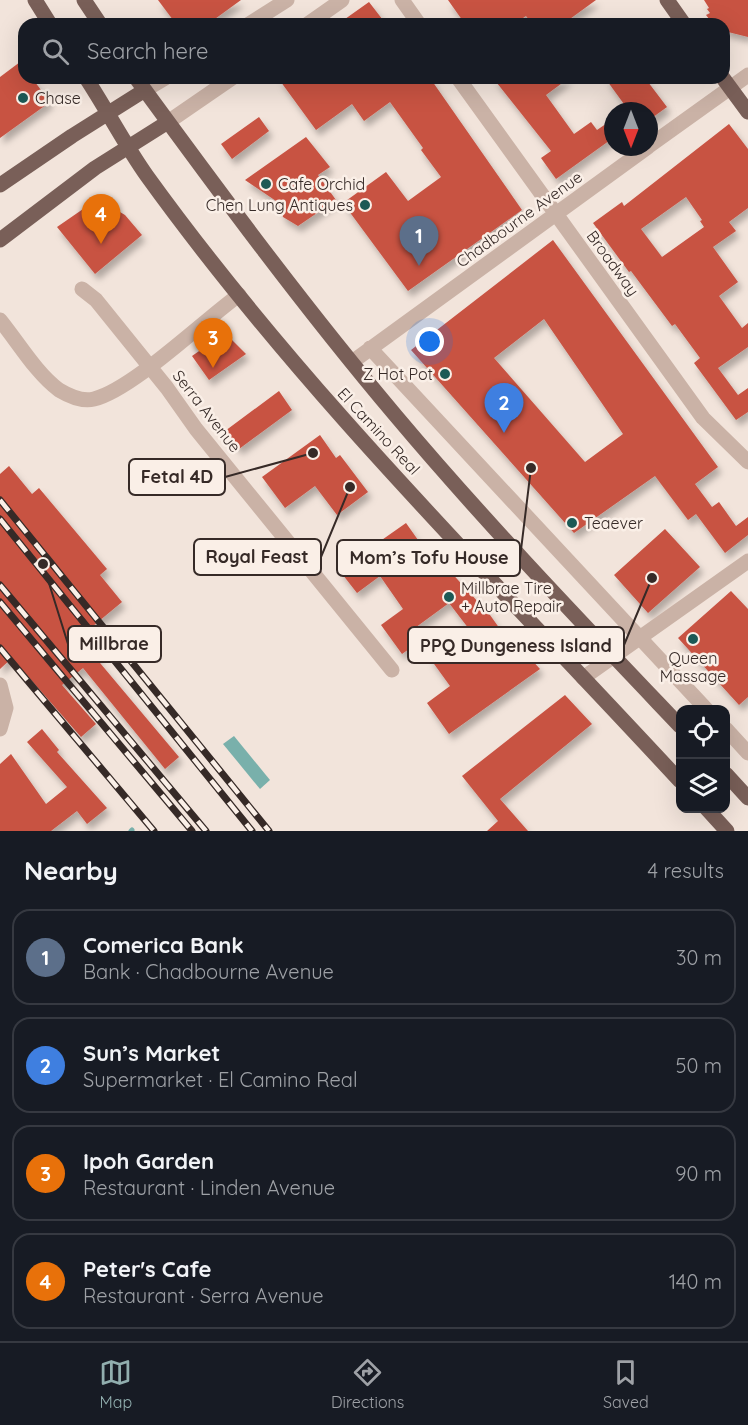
<!DOCTYPE html>
<meta charset="utf-8">
<style>
:root{--surface:#171b24;--page:#242831;--text:#f1f3f6;--muted:#9ea1a6;--line:#363941;--accent:#91aeae}
body{margin:0;font-family:Quicksand,sans-serif;background:var(--page);color:var(--text)}
.controls{position:absolute;right:18px;bottom:18px;display:grid;overflow:hidden;border-radius:12px;box-shadow:0 6px 24px #0002}
.controls button{width:54px;height:54px;display:grid;place-items:center;padding:0;border:0;border-bottom:2px solid var(--line);background:var(--surface);color:var(--text);font:30px sans-serif}
.compass{position:absolute;left:604px;top:102px;width:54px;height:54px;border-radius:50%;background:var(--surface);box-shadow:0 6px 24px #0002;rotate:180deg}
.you{position:absolute;left:430px;top:342px;width:21px;height:21px;margin:-15px;border:4px solid #fff;border-radius:50%;background:#1a73e8;box-shadow:0 0 0 9px #1a73e833}
.badge{display:grid;place-items:center;width:39px;height:39px;border-radius:50%;background:var(--accent);color:#fff;font-size:20px;font-weight:700}
.pin{position:absolute;translate:-50% -50px;filter:drop-shadow(0 2px 3px #0008)}
.pin::after{content:'';position:absolute;top:32px;width:21px;height:18px;background:inherit;clip-path:polygon(0 0,100% 0,50% 100%)}
.list{margin:0;padding:0;list-style:none}
h2{display:flex;justify-content:space-between;align-items:center;height:78px;margin:0;padding:0 24px;font-size:26px}
h2 small{font-size:20px;font-weight:400;color:var(--muted)}
.list li{display:grid;grid-template-columns:39px 1fr auto;gap:18px;align-items:center;box-sizing:border-box;height:96px;margin:0 12px 12px;padding:0 12px;border:2px solid var(--line);border-radius:18px}
.list b{display:block;font-size:22px;white-space:nowrap}
.list p{margin:0;font-size:20px;white-space:nowrap;color:var(--muted)}
.list em{font-size:20px;font-style:normal;color:var(--muted)}
.icon{flex:none;width:33px;height:33px;fill:none;stroke:currentColor;stroke-width:2;stroke-linecap:round;stroke-linejoin:round}
.map{position:relative;flex:none;width:748px;height:831px;overflow:hidden}
.search{position:absolute;background:var(--surface);box-shadow:0 6px 24px #0002;left:18px;right:18px;top:18px;height:66px;display:flex;align-items:center;gap:15px;box-sizing:border-box;padding:0 21px;border-radius:18px;color:var(--muted);font-size:22px}
.sheet{height:510px;background:var(--surface)}
nav{display:flex;justify-content:space-around;align-items:center;box-sizing:border-box;height:84px;border-top:2px solid var(--line);background:var(--surface);font-size:16px;color:var(--muted)}
nav a{display:grid;justify-items:center;gap:3px}
nav .on{color:var(--accent)}
.map>svg:first-child{display:block}
.water{fill:#79b0ab}
.lines{fill:none;stroke-linecap:round;stroke-linejoin:round}
.stream{stroke:#79b0ab;stroke-width:5}
.building{fill:#c85243;fill-rule:evenodd;filter:url(#shadow)}
.minor{stroke:#cab2a6;stroke-width:15}
.major{stroke:#795f58;stroke-width:15}
.rail-casing{stroke:#362a27;stroke-width:7}
.rail{stroke:#faefe7;stroke-width:4.5;stroke-dasharray:14;stroke-linecap:butt}
.poi-dot{fill:#1c5955;stroke:#faefe7;stroke-width:2}
.labels{text-anchor:middle;dominant-baseline:central;stroke-width:5;stroke-linejoin:round;paint-order:stroke}
.poi-label{font-size:16px;fill:#362a27;stroke:#faefe7;text-anchor:start}
.street-label{font-size:16px;fill:#362a27;stroke:#faefe7}
.leader{fill:none;stroke:#362a27;stroke-width:2}
.callout-dot{fill:#362a27;stroke:#faefe7;stroke-width:2}
.callout{fill:#faefe7;stroke:#362a27;stroke-width:2}
.callout-label{font-size:18px;text-anchor:middle;font-weight:bold;fill:#362a27}
</style>
<div class="map">
<svg width="748" height="831" viewBox="0 0 748 831">
<defs>
<filter id="shadow"><feDropShadow dx="3.5" dy="6" stdDeviation="3" flood-color="#0004"/></filter>
</defs>
<rect width="100%" height="100%" fill="#f2e4db"/>
<path class="water" d="M234,736L270,780L260,789L223,744Z"/>
<g class="lines">
<path class="stream" d="M131,831L132,830"/>
</g>
<path class="building" d="M158,0H241L208,24H176Z
M448,0H596L563,24H532L526,16L514,24H465Z
M704,0H748V37L724,31V24H713L706,15L710,13L707,9L709,8Z
M369,2L386,24H338Z
M24,59V78H32L50,102L0,138V77Z
M278,78H322L327,84L336,78H430L522,210L408,291L343,203L386,172L408,201L441,177L421,150L423,148L390,102L364,121L352,104L316,130Z
M493,78H569L546,95L574,134L591,122L597,130L613,119V138L556,179L541,158L551,151Z
M605,78H645L667,107L649,120V111H629Z
M259,117L269,131L232,159L221,144Z
M729,124L748,149V208L729,222L736,231L713,247L738,282L719,296L742,328L748,323V347L718,368L738,395L748,388V412L736,420L694,363L700,358L675,324L672,326L631,271L629,272L593,223L622,202L624,206ZM686,197L702,220L700,221L704,227L662,257L641,229Z
M306,137L330,167L318,175L336,200L298,226L283,217L279,203L245,180Z
M108,205L125,215L142,235L95,274L57,227L86,207Z
M553,240L718,467L695,484L712,507L719,502L736,526L748,517V535L725,553L696,514L688,520L655,476L574,533L411,350ZM544,319L623,434L585,462L494,358Z
M225,333L246,354L209,380L192,356Z
M279,391L292,410L239,449L225,431Z
M320,435L336,458L340,455L368,492L337,515L315,486L285,508L262,477Z
M9,466L32,494L39,488L107,569L100,575L122,602L93,626L110,645L95,657L179,757L165,769L83,668L62,685L96,724L81,737L12,658L0,669V474Z
M406,523L423,547L426,545L490,615L515,650L520,647L540,669L449,734L427,703L450,686L429,657L469,629L449,603L408,633L416,644L402,654L381,625L403,609L380,576L357,593L339,570Z
M665,529L700,567L648,613L614,575Z
M731,591L748,609V697L739,705L678,638Z
M565,695L592,724L500,799L528,831H487L498,821L462,776Z
M42,729L59,750L57,752L107,808L87,824L77,811L51,831H0V764L11,754L46,804L67,787L27,742Z"/>
<g class="lines">
<path class="minor" d="M402,0L419,24
M249,24L287,0
M308,24L342,0
M458,78L703,418L748,462
M145,90L165,78
M168,122L232,78
M649,146L748,75
M82,289L96,300L167,388L196,429L392,670
M0,320C18,342 36,373 59,390C69,396 82,402 94,399C133,389 203,321 239,295
M370,348L707,710
M352,362L648,147
M583,678L748,561
M0,685L6,708L0,729
M726,729L748,753"/>
<path class="major" d="M35,0L50,24
M84,0L100,24
M667,0L684,24
M86,78C107,110 125,145 147,176C305,395 498,584 680,781
M136,78C220,193 304,307 396,416C486,523 584,625 680,726
M723,78L748,112
M0,185L72,136L145,90
M0,240L95,168L168,122
M726,774L748,798
M706,808L727,831"/>
<defs>
<path id="rail" d="M0,500L269,831
M0,519L252,831
M0,585L206,831
M0,602L192,831
M0,648L154,831"/>
</defs>
<use href="#rail" class="rail-casing"/>
<use href="#rail" class="rail"/>
</g>
<g class="poi-dot">
<circle cx="23" cy="98" r="6"/>
<circle cx="266" cy="184" r="6"/>
<circle cx="365" cy="205" r="6"/>
<circle cx="445" cy="374" r="6"/>
<circle cx="572" cy="523" r="6"/>
<circle cx="449" cy="597" r="6"/>
<circle cx="693" cy="639" r="6"/>
</g>
<g class="labels">
<g class="poi-label">
<text x="35" y="98">Chase</text>
<text x="278" y="184">Cafe Orchid</text>
<text x="353" y="205" text-anchor="end">Chen Lung Antiques</text>
<text x="433" y="374" text-anchor="end">Z Hot Pot</text>
<text x="584" y="523">Teaever</text>
<text x="461" y="588">Millbrae Tire<tspan x="461" dy="18">+ Auto Repair</tspan></text>
<text x="693" y="658" text-anchor="middle">Queen<tspan x="693" dy="18">Massage</tspan></text>
</g>
<g class="street-label">
<text transform="translate(519 219) rotate(-36)">Chadbourne Avenue</text>
<text transform="translate(613 263) rotate(54)">Broadway</text>
<text transform="translate(207 411) rotate(52)">Serra Avenue</text>
<text transform="translate(379 431) rotate(47)">El Camino Real</text>
</g>
</g>
<path class="leader" d="M313 453L225 477M350 487L321 557M531 468L520 558M43 564L68 644M652 578L624 645"/>
<g class="callout-dot">
<circle cx="313" cy="453" r="6"/>
<circle cx="350" cy="487" r="6"/>
<circle cx="531" cy="468" r="6"/>
<circle cx="43" cy="564" r="6"/>
<circle cx="652" cy="578" r="6"/>
</g>
<g class="callout">
<rect x="129" y="459" width="96" height="36" rx="6"/>
<rect x="194" y="539" width="127" height="36" rx="6"/>
<rect x="337" y="540" width="183" height="36" rx="6"/>
<rect x="68" y="626" width="93" height="36" rx="6"/>
<rect x="408" y="627" width="216" height="36" rx="6"/>
</g>
<g class="callout-label">
<text x="177" y="483">Fetal 4D</text>
<text x="257" y="563">Royal Feast</text>
<text x="429" y="564">Mom’s Tofu House</text>
<text x="114" y="650">Millbrae</text>
<text x="516" y="652">PPQ Dungeness Island</text>
</g>
</svg>
<div class="controls">
<button><svg class="icon" aria-label="locate" viewBox="0 0 24 24"><circle cx="12" cy="12" r="6"/><path d="M12 2v4M12 18v4M2 12h4M18 12h4"/></svg></button>
<button><svg class="icon" aria-label="layers" viewBox="0 0 24 24"><path d="M12 4l9 5-9 5-9-5zM3 14l9 5 9-5"/></svg></button>
</div>
<svg class="compass" viewBox="-18 -18 36 36"><path d="M0-13l5 13h-10z" fill="#e53935"/><path d="M0 13l5-13h-10z" fill="#9ea1a6"/></svg>
<div class="you"></div>
<div class="pin badge" style="left:419px;top:266px;background:#5c6f8a">1</div>
<div class="pin badge" style="left:504px;top:433px;background:#3f7fe0">2</div>
<div class="pin badge" style="left:213px;top:368px;background:#e8710a">3</div>
<div class="pin badge" style="left:101px;top:244px;background:#e8710a">4</div>
<div class="search"><svg class="icon" aria-label="search" viewBox="0 0 24 24"><circle cx="10" cy="10" r="6"/><path d="M15 15l6 6"/></svg>Search here</div>
</div>
<section class="sheet">
<h2>Nearby<small>4 results</small></h2>
<ul class="list">
<li><span class="badge" style="background:#5c6f8a">1</span><div><b>Comerica Bank</b><p>Bank · Chadbourne Avenue</p></div><em>30 m</em></li>
<li><span class="badge" style="background:#3f7fe0">2</span><div><b>Sun’s Market</b><p>Supermarket · El Camino Real</p></div><em>50 m</em></li>
<li><span class="badge" style="background:#e8710a">3</span><div><b>Ipoh Garden</b><p>Restaurant · Linden Avenue</p></div><em>90 m</em></li>
<li><span class="badge" style="background:#e8710a">4</span><div><b>Peter's Cafe</b><p>Restaurant · Serra Avenue</p></div><em>140 m</em></li>
</ul>
</section>
<nav>
<a class="on"><svg class="icon" aria-label="map" viewBox="0 0 24 24"><path d="M3 6l6-2 6 2 6-2v14l-6 2-6-2-6 2zM9 4v14M15 6v14"/></svg>Map</a>
<a><svg class="icon" aria-label="directions" viewBox="0 0 24 24"><path d="M12 3l9 9-9 9-9-9zM9 14v-3h6M13 9l2 2-2 2"/></svg>Directions</a>
<a><svg class="icon" aria-label="saved" viewBox="0 0 24 24"><path d="M7 4h10v16l-5-4-5 4z"/></svg>Saved</a>
</nav>
